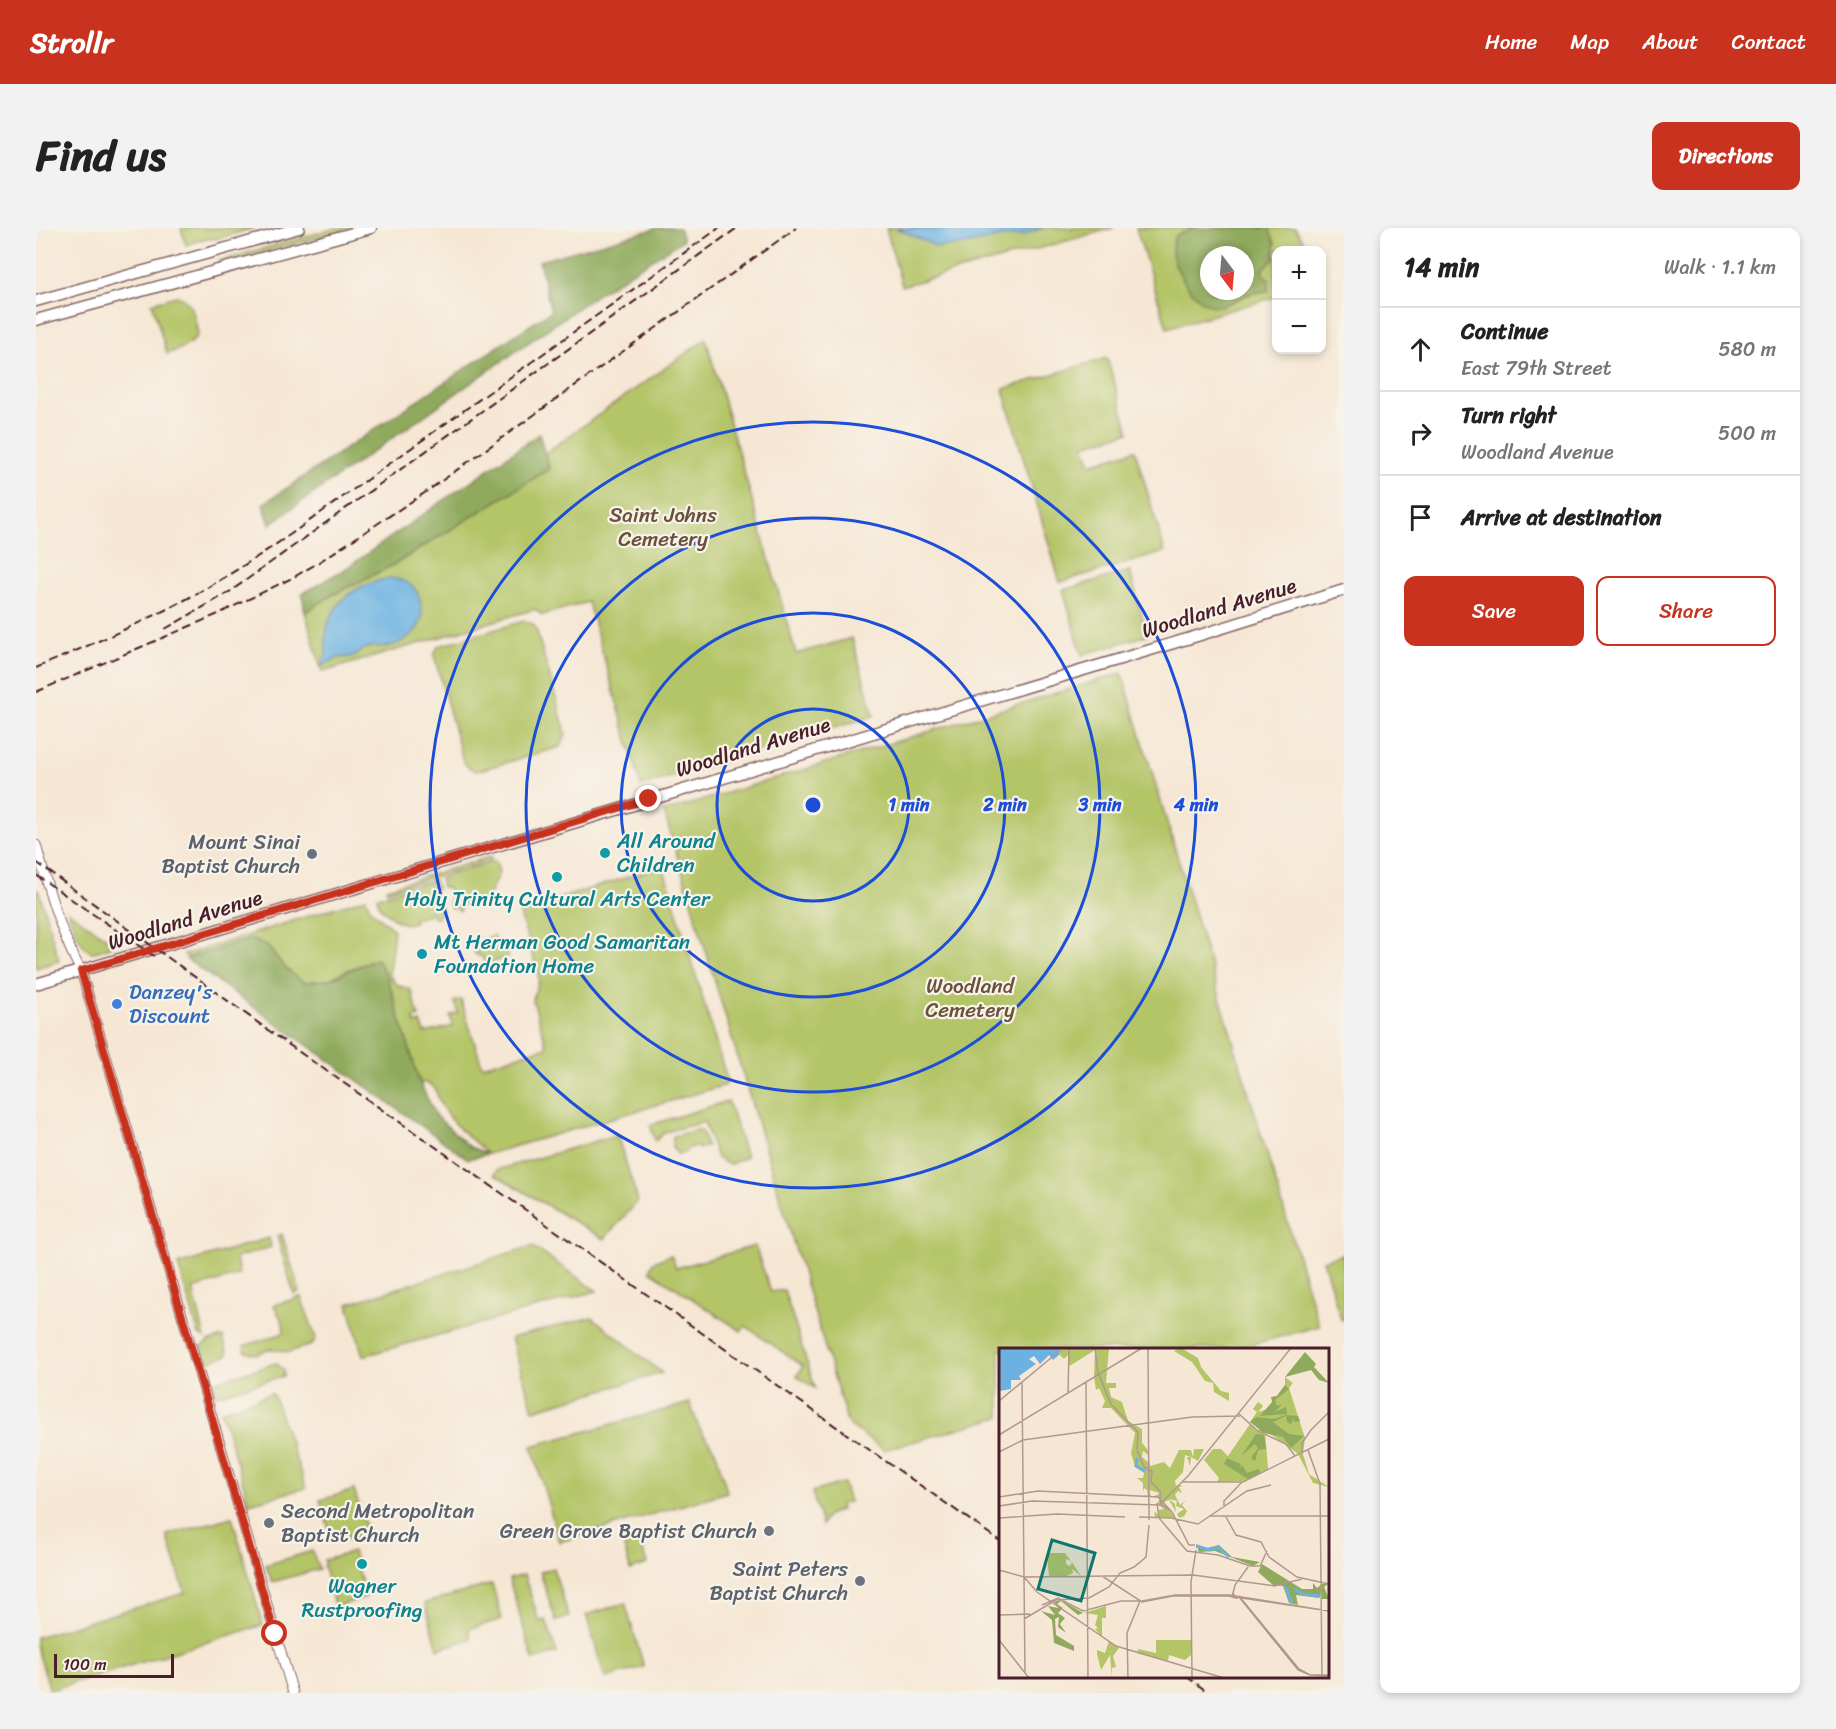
<!DOCTYPE html>
<meta charset="utf-8">
<style>
:root{--surface:#fff;--page:#f2f2f2;--text:#222;--muted:#767676;--line:#e0e0e0;--accent:#c8321e}
body{margin:0;font-family:Sriracha,sans-serif;background:var(--page);color:var(--text)}
.controls{position:absolute;right:18px;top:18px;display:grid;overflow:hidden;border-radius:12px;box-shadow:0 3px 9px #0003}
.controls button{width:54px;height:54px;display:grid;place-items:center;padding:0;border:0;border-bottom:2px solid var(--line);background:var(--surface);color:var(--text);font:30px sans-serif}
.compass{position:absolute;left:1164px;top:18px;width:54px;height:54px;border-radius:50%;background:var(--surface);box-shadow:0 3px 9px #0003;rotate:164deg}
.scale{position:absolute;left:18px;bottom:15px;width:120px;box-sizing:border-box;padding-left:6px;border:3px solid #4a1f2b;border-top:0;font-size:16px;line-height:21px;white-space:nowrap;color:#4a1f2b;-webkit-text-stroke:4px #f7f3e8;paint-order:stroke}
.stop{position:absolute;width:18px;height:18px;margin:-14px;border:4px solid #c8321e;border-radius:50%;background:#fff}
.stop.end{background:#c8321e;border-color:#fff;box-shadow:0 2px 6px #0008}
.list{margin:0;padding:0;list-style:none}
h2{display:flex;justify-content:space-between;align-items:center;height:78px;margin:0;padding:0 24px;font-size:26px}
h2 small{font-size:20px;font-weight:400;color:var(--muted)}
.list li{display:grid;grid-template-columns:39px 1fr auto;gap:18px;align-items:center;box-sizing:border-box;height:84px;padding:0 24px;border-top:2px solid var(--line)}
.list b{display:block;font-size:22px;white-space:nowrap}
.list p{margin:0;font-size:20px;white-space:nowrap;color:var(--muted)}
.list em{font-size:20px;font-style:normal;color:var(--muted)}
.actions{display:flex;gap:12px;padding:18px 24px}
.actions a{flex:1;padding:14px 0;border:2px solid var(--accent);border-radius:12px;text-align:center;font-size:21px;color:var(--accent)}
.actions .main{background:var(--accent);color:#fff}
.icon{flex:none;width:33px;height:33px;fill:none;stroke:currentColor;stroke-width:2;stroke-linecap:round;stroke-linejoin:round}
.map{position:relative;flex:none;width:1308px;height:1465px;overflow:hidden;border-radius:12px}
header{display:flex;align-items:center;gap:36px;box-sizing:border-box;height:84px;padding:0 30px;background:var(--accent);color:#fff}
header strong{font-size:28px}
nav{display:flex;gap:33px;margin-inline-start:auto;font-size:21px}
.intro{display:flex;align-items:center;justify-content:space-between;box-sizing:border-box;height:144px;padding:0 36px}
h1{margin:0;font-size:42px}
.button{padding:15px 27px;border-radius:12px;background:var(--accent);color:#fff;font-size:21px;font-weight:700}
main{display:flex;gap:36px;padding:0 36px}
aside{flex:1;background:var(--surface);border-radius:12px;box-shadow:0 3px 9px #0003}
.map>svg:first-child{display:block}
.green{fill:#b4c568;stroke:#7f724a;stroke-width:1.5;fill-rule:evenodd}
.forest{fill:#8faa5c;stroke:#6c6444;stroke-width:1.5;fill-rule:evenodd}
.water{fill:#6bb2e2;stroke:#5a6886;stroke-width:1.5}
.lines{fill:none;stroke-linecap:round;stroke-linejoin:round}
.secondary-casing{stroke:#866566;stroke-width:11}
.primary-casing{stroke:#866566;stroke-width:13}
.secondary{stroke:#fff;stroke-width:9}
.primary{stroke:#fff;stroke-width:10}
.rail{stroke:#4a1f2b;stroke-width:2;stroke-dasharray:9 4.5;stroke-linecap:butt}
.route{stroke:#c8321e;stroke-width:8}
.ring{fill:none;stroke:#1d4ed8;stroke-width:3}
.culture-dot{fill:#0f9aa8;stroke:#f7f3e8;stroke-width:2}
.worship-dot{fill:#6b7280;stroke:#f7f3e8;stroke-width:2}
.shop-dot{fill:#3f7fe0;stroke:#f7f3e8;stroke-width:2}
.labels{text-anchor:middle;dominant-baseline:central;stroke-width:4.5;stroke-linejoin:round;paint-order:stroke}
.park-label{font-size:21px;fill:#6a513d;stroke:#f7f3e8}
.street-label{font-size:21px;fill:#4a1f2b;stroke:#f7f3e8}
.culture-label{font-size:21px;fill:#0d838f;stroke:#f7f3e8;text-anchor:start}
.worship-label{font-size:21px;fill:#5b616d;stroke:#f7f3e8;text-anchor:end}
.shop-label{font-size:21px;fill:#366cbe;stroke:#f7f3e8;text-anchor:start}
.inset-river{fill:none;stroke:#6bb2e2;stroke-width:3}
.inset-road{fill:none;stroke:#b19790;stroke-width:1.5}
.view{fill:#0f766e;fill-opacity:0.15;stroke:#0f766e;stroke-width:3}
.inset-edge{fill:none;stroke:#4a1f2b;stroke-width:3}
.centre{fill:#1d4ed8;stroke:#f7f3e8;stroke-width:3}
.ring-label{font-size:18px;text-anchor:middle;font-weight:bold;fill:#1d4ed8;stroke:#f7f3e8;stroke-width:4.5;stroke-linejoin:round;paint-order:stroke}
</style>
<header>
<strong>Strollr</strong>
<nav><a>Home</a><a>Map</a><a>About</a><a>Contact</a></nav>
</header>
<div class="intro"><h1>Find us</h1><a class="button">Directions</a></div>
<main>
<div class="map">
<svg width="1308" height="1465" viewBox="0 0 1308 1465">
<rect width="100%" height="100%" fill="#f7f3e8"/>
<filter id="ink" filterUnits="userSpaceOnUse"><feTurbulence type="fractalNoise" baseFrequency=".0167" numOctaves="2"/><feDisplacementMap in="SourceGraphic" scale="12" xChannelSelector="R" yChannelSelector="G"/><feConvolveMatrix kernelMatrix="1 2 1 2 8 2 1 2 1" color-interpolation-filters="sRGB"/></filter>
<filter id="wash" filterUnits="userSpaceOnUse"><feTurbulence type="fractalNoise" baseFrequency=".008" numOctaves="4" result="noise"/><feDisplacementMap in="SourceGraphic" scale="24" xChannelSelector="R" yChannelSelector="G"/><feGaussianBlur stdDeviation="1.35" result="paint"/><feColorMatrix in="noise" values="0 0 0 0 0 0 0 0 0 0 0 0 0 0 0 0 0 1.4 0 .05"/><feComposite in="paint" operator="in"/></filter>
<g filter="url(#wash)">
<rect width="100%" height="100%" fill="#f6e7d4"/>
<path class="green" d="M145,0H219L180,11H167L150,17Z
M300,0H320L183,36L182,33Z
M850,0H1078L866,58Z
M1100,0H1259L1273,22H1240V69L1131,100ZM1173,27H1209V63H1173Z
M140,68C157,71 159,91 162,106C157,117 142,122 131,126L116,75Z
M670,111L760,426L816,410L838,488L605,558L552,374L506,387L499,381L286,444L269,384L298,366L357,337L513,241L509,225Z
M1071,130L1093,204L1048,217L1055,236L1099,222L1129,324L1024,354L967,161Z
M1094,343L1111,407L1046,427L1027,362Z
M488,393L497,396L500,401L530,505L527,515L524,519L441,543C434,541 431,539 427,533L398,427L402,418Z
M1086,445L1283,1098L1200,1121L964,1122V1189L848,1222L812,1196L628,584Z
M453,629H456L455,632L351,663L350,660Z
M456,634H460L463,645L451,670L424,678L425,682L422,683L421,679L415,681L413,674L415,665L411,660L406,659L404,650Z
M627,638L691,852L690,857L452,926C428,904 407,892 399,860L391,855H384L351,749L341,731L311,742L292,752L267,754L250,741L231,718L214,711L152,730L148,727L330,670L335,682L358,702L353,747L361,757L375,762L383,789L378,791L379,796L385,794L389,805L417,798L414,788L422,785L418,773L425,772L446,838L511,819L497,773C497,760 505,759 502,745L483,683Z
M398,652L401,660C396,664 396,668 399,674L404,677L406,684L401,686L402,689L398,690L396,685L378,691L379,694L371,696L361,693L344,679L341,669Z
M0,661L3,663L23,733L0,740Z
M32,683L79,716C73,719 63,724 56,724C45,723 35,692 32,683Z
M458,708L461,717L468,715L472,729L451,736L445,728L440,727L435,715Z
M692,873L710,929L693,937L681,930L668,894L629,904L619,913L614,897Z
M660,902H665L671,918L662,921L661,918L650,921V924L642,926L636,920L637,908Z
M581,907L602,973L568,1011L458,946L461,942Z
M246,1006L263,1061V1064L258,1066L241,1008Z
M233,1010L235,1019L200,1030L203,1047L157,1061L169,1110L163,1107L142,1037Z
M496,1018L561,1063L327,1128L312,1076Z
M719,1018L735,1064L748,1062L779,1160L761,1148L767,1138L709,1098L705,1103L614,1043L617,1034L635,1027L640,1040Z
M1307,1026L1308,1091L1305,1092L1287,1032Z
M265,1069L280,1110L276,1117L252,1124L235,1121L221,1126L210,1124L208,1118L248,1105L247,1095L238,1077Z
M556,1089L626,1145L497,1182L475,1110Z
M187,1109L192,1127L170,1134L166,1119L171,1114Z
M240,1135L248,1142V1148L180,1167L177,1154Z
M236,1165L240,1174L270,1260L213,1275L185,1183Z
M654,1175L663,1200L680,1224L691,1264L523,1314L496,1218Z
M807,1255L813,1274L804,1276L805,1282C795,1285 790,1287 786,1297L776,1264Z
M318,1262L332,1307L313,1312L310,1303L295,1308L284,1272Z
M196,1289L227,1397L14,1462L0,1417V1409L149,1365L131,1307Z
M604,1314L611,1336L594,1342L588,1318Z
M276,1323L283,1341L236,1354L230,1337Z
M317,1324L330,1369L299,1379L287,1337L289,1336L288,1332Z
M517,1340L533,1389L520,1393L504,1344Z
M488,1347L503,1393L510,1392L521,1425L497,1432L473,1351Z
M456,1356L466,1391L433,1401L435,1411L402,1421L389,1375Z
M589,1375L608,1439L569,1450L550,1387Z"/>
<path class="forest" d="M622,0H643L647,12L566,63L234,296L227,276L515,83L503,33Z
M1158,0H1233L1239,15L1238,31L1228,40L1227,45L1233,52L1232,63C1226,64 1219,64 1214,66C1202,69 1192,79 1179,78C1159,76 1136,40 1136,21C1136,17 1138,12 1139,8ZM1173,27H1209V63H1173Z
M503,206L513,241L357,337L298,366L269,384L266,366L309,341Z
M214,711L231,718L250,741L267,754L292,752L341,731L351,749L384,855L400,888L434,919L452,926L432,931L150,731Z"/>
<path class="water" d="M860,0L914,2L923,0H1007L987,7L966,9L929,17L901,19Z
M354,350C366,351 379,356 383,369C385,375 387,386 385,392C382,404 365,416 354,418C346,420 338,417 331,420C326,421 324,425 319,427C312,431 304,428 297,432C292,434 290,437 284,438C286,434 289,429 290,425C291,419 289,412 290,406C296,370 321,357 354,350Z"/>
</g>
<g filter="url(#ink)">
<g class="lines">
<defs>
<path id="secondary" d="M0,617C12,660 24,704 45,743L257,1465"/>
<path id="primary" d="M0,73L263,0
M0,92L335,0
M0,756L1161,408L1308,362"/>
</defs>
<use href="#secondary" class="secondary-casing"/>
<use href="#primary" class="primary-casing"/>
<use href="#secondary" class="secondary"/>
<use href="#primary" class="primary"/>
<path class="rail" d="M129,401L192,365L701,0
M0,440C53,417 107,395 158,367C191,349 223,328 255,306L683,0
M0,464L180,387L258,349L280,336L390,264L760,0
M0,634L239,807L964,1313
M0,647L118,728
M1150,1448L1173,1465"/>
</g>
</g>
<g class="lines" filter="url(#ink)">
<path class="route" d="M239,1406L45,743L613,571"/>
</g>
<g class="ring">
<circle cx="777" cy="577" r="96"/>
<circle cx="777" cy="577" r="192"/>
<circle cx="777" cy="577" r="287"/>
<circle cx="777" cy="577" r="383"/>
</g>
<g class="culture-dot">
<circle cx="569" cy="625" r="6"/>
<circle cx="521" cy="649" r="6"/>
<circle cx="386" cy="726" r="6"/>
<circle cx="326" cy="1336" r="6"/>
</g>
<g class="worship-dot">
<circle cx="276" cy="626" r="6"/>
<circle cx="233" cy="1295" r="6"/>
<circle cx="733" cy="1303" r="6"/>
<circle cx="824" cy="1353" r="6"/>
</g>
<circle class="shop-dot" cx="81" cy="776" r="6"/>
<g class="labels">
<g class="park-label">
<text x="627" y="287">Saint Johns<tspan x="627" dy="24">Cemetery</tspan></text>
<text x="934" y="758">Woodland<tspan x="934" dy="24">Cemetery</tspan></text>
</g>
<g class="street-label">
<text transform="translate(1183 380) rotate(-17)">Woodland Avenue</text>
<text transform="translate(717 519) rotate(-17)">Woodland Avenue</text>
<text transform="translate(149 692) rotate(-17)">Woodland Avenue</text>
</g>
<g class="culture-label">
<text x="581" y="613">All Around<tspan x="581" dy="24">Children</tspan></text>
<text x="521" y="671" text-anchor="middle">Holy Trinity Cultural Arts Center</text>
<text x="398" y="714">Mt Herman Good Samaritan<tspan x="398" dy="24">Foundation Home</tspan></text>
<text x="326" y="1358" text-anchor="middle">Wagner<tspan x="326" dy="24">Rustproofing</tspan></text>
</g>
<g class="worship-label">
<text x="264" y="614">Mount Sinai<tspan x="264" dy="24">Baptist Church</tspan></text>
<text x="245" y="1283" text-anchor="start">Second Metropolitan<tspan x="245" dy="24">Baptist Church</tspan></text>
<text x="721" y="1303">Green Grove Baptist Church</text>
<text x="812" y="1341">Saint Peters<tspan x="812" dy="24">Baptist Church</tspan></text>
</g>
<g class="shop-label">
<text x="93" y="764">Danzey's<tspan x="93" dy="24">Discount</tspan></text>
</g>
</g>
<g transform="translate(963 1120)">
<rect width="330" height="330" fill="#f6e7d4"/>
<path d="M65,0H110L107,35H117V40H110L112,49L123,54L129,73L143,81V95L149,102V107L144,103L143,109L149,114L150,109L151,118L165,114L171,120L180,102H192L194,109L195,101H205L199,113L192,109L191,118L188,109H192L186,107L184,124L176,133L177,138L181,136L177,140L181,137L183,139H180L183,145L179,143L176,147L181,157L187,152L183,157L188,163L182,174L185,168L180,170L178,166L185,161L177,158L178,153L170,151L176,156L177,164L170,152L165,154L176,170L156,169L155,163L159,167V162L165,161L158,156L161,150L154,149L161,145L150,142L152,149L144,148L149,147L148,142L145,140L144,145V135L138,130H144L145,125L136,119L132,105L136,85L112,60H103L106,53L100,40L97,42L95,29L96,2L69,19V7L65,11L59,5ZM182,0L199,10L202,19L222,43L230,45V53L215,44L214,35L206,33L193,14L175,3ZM286,29L294,35L290,40L306,90L304,106L310,126L330,139L314,135L299,106L266,82L269,121L245,133L218,134L220,130L205,112L214,101H222L229,108L251,76L259,84L261,78L251,74L258,64L254,61L259,54L264,58L259,64L268,61L286,37ZM48,205H66L72,213L67,211V216L71,218L73,214L82,228L73,221L74,225L67,228H50ZM107,258V270H103V289L96,281L99,280L96,277L99,267L85,265ZM157,292H192V307L186,312L170,307L169,313L138,305L139,301L157,305ZM110,293L120,300L114,308L117,319L113,320V330L111,307L102,322L98,306V302L106,305Z" fill="#b4c568"/>
<path d="M306,4L317,16L315,19L330,35L320,32L312,22L286,29ZM286,37L290,41L276,52L278,58L283,56L276,64L287,59L288,66L261,68L273,54L272,49L278,48ZM287,67L299,68L301,73L295,74V70L292,76L288,74L287,68L274,74L290,86L305,88L292,100L284,89L265,85L251,74L257,69L275,71ZM257,86L265,87L267,101L259,102L256,113L252,110L259,100L256,96L242,108ZM228,110L242,116L240,121L243,117L248,125L259,121L262,124L249,131L225,116ZM197,196L208,200L220,197L233,209L261,214L254,218L216,203L200,204ZM263,216L303,241H314V235L318,240L323,236H329L325,239L330,251H323V244L320,250L297,247L299,257L290,255L284,238L274,237L259,224ZM62,252L84,265L79,267L62,253L58,256L64,260L59,265L66,270L61,276L67,285L59,279L60,269L56,271L57,287L75,298V303L55,295L53,272L42,263L56,267L49,258L59,260L55,254Z" fill="#8faa5c"/>
<path d="M0,0H60V7L54,12L50,7L41,16L35,8L30,11L37,16L20,28L22,32H12V41L0,43Z" fill="#6bb2e2"/>
<path class="inset-river" d="M138,110L137,118L146,123M197,198L211,202L219,199L230,209M286,238L293,255M295,241L303,246L321,248"/>
<path class="inset-road" d="M96,0L99,26M149,0L150,172M100,27L112,56L139,84L138,101M23,34L26,325M87,34L89,330M69,45L70,0M0,53L64,0M240,66L259,83L287,96L296,108M0,87L143,0M138,102L145,119L153,123L152,134L161,143L162,156L170,162M309,102L321,136L323,330M0,104L24,92L193,69L241,68M303,105V95L312,82L330,64M189,128L292,0M184,134H244L330,91M0,149L39,143L159,149L173,164L190,197H196M158,155L160,170L188,203L219,207L251,218H261L268,203M0,158L33,153L160,157L190,127M225,159V153L243,134M210,168H330M140,169L172,170L199,176L248,143L272,137M227,169L237,187L262,194L270,209L298,229L330,236M0,170L58,166L126,169M0,222L25,229L194,227L276,238M103,228L143,254L174,248H229L330,263M25,229L38,244L117,298L225,330M275,238L303,231M234,245L237,250L233,249L236,237L249,219M240,248L300,321L311,327H330M240,249L299,322L311,327L330,328M143,253L176,247H230L330,263M43,257L59,250L84,263L122,253H140M0,267L31,266M25,271L57,252L90,250L110,239L121,225L135,219L147,209L150,177M0,292L30,330M129,330L128,285L141,253M193,330L192,234L197,202"/>
<path class="view" d="M53,192L96,205L82,253L39,241Z"/>
<rect width="330" height="330" class="inset-edge"/>
</g>
<circle cx="777" cy="577" r="9" class="centre"/>
<g class="ring-label">
<text x="873" y="583">1 min</text>
<text x="969" y="583">2 min</text>
<text x="1064" y="583">3 min</text>
<text x="1160" y="583">4 min</text>
</g>
</svg>
<div class="controls">
<button>+</button>
<button>−</button>
</div>
<svg class="compass" viewBox="-18 -18 36 36"><path d="M0-13l5 13h-10z" fill="#e53935"/><path d="M0 13l5-13h-10z" fill="#767676"/></svg>
<div class="scale">100 m</div>
<div class="stop" style="left:239px;top:1406px"></div>
<div class="stop end" style="left:613px;top:571px"></div>
</div>
<aside>
<h2>14 min<small>Walk · 1.1 km</small></h2>
<ul class="list">
<li><svg class="icon" aria-label="ahead" viewBox="0 0 24 24"><path d="M12 20V5M6 11l6-6 6 6"/></svg><div><b>Continue</b><p>East 79th Street</p></div><em>580 m</em></li>
<li><svg class="icon" aria-label="right" viewBox="0 0 24 24"><path d="M7 20v-9h11M14 6l5 5-5 5"/></svg><div><b>Turn right</b><p>Woodland Avenue</p></div><em>500 m</em></li>
<li><svg class="icon" aria-label="arrive" viewBox="0 0 24 24"><path d="M6 21V4h12l-3 4 3 4H6"/></svg><div><b>Arrive at destination</b></div></li>
</ul>
<div class="actions"><a class="main">Save</a><a>Share</a></div>
</aside>
</main>
